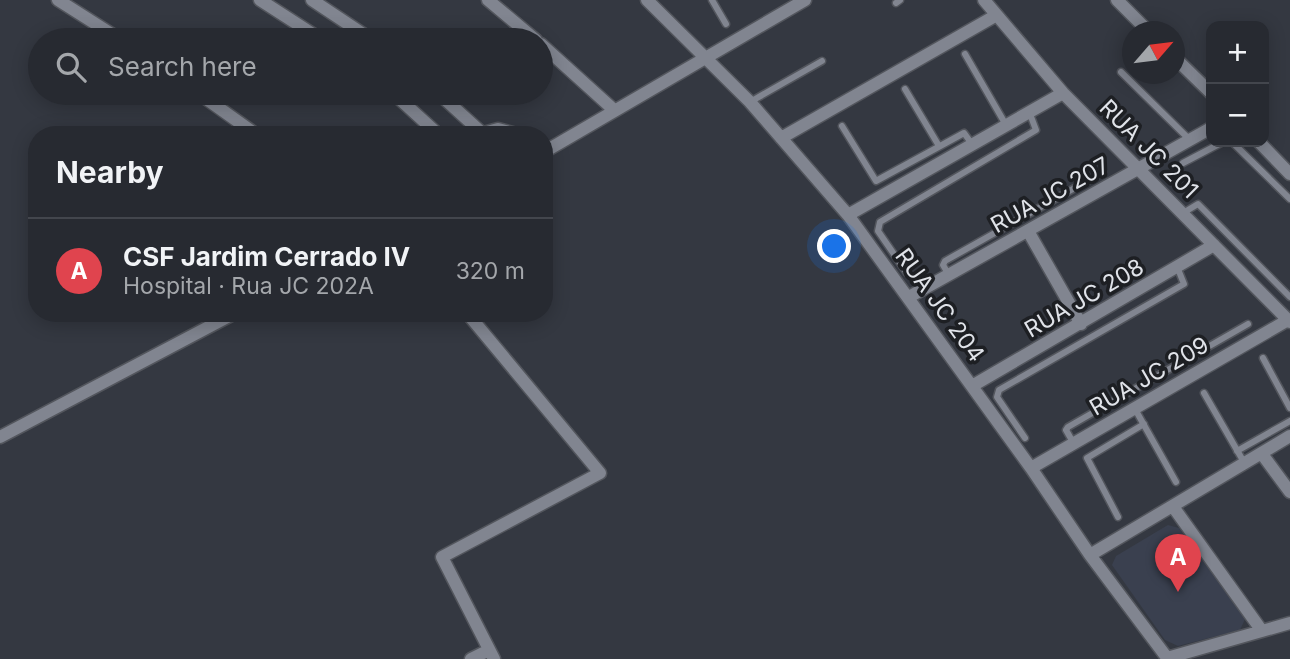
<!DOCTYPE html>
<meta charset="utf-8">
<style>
:root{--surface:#272a31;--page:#33363d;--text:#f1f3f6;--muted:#a4a7ab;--line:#43464d;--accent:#99cb36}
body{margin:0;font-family:Inter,sans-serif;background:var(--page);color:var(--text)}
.controls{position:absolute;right:21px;top:21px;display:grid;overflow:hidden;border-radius:14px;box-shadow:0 4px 18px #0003}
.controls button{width:63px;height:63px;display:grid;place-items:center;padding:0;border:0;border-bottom:2px solid var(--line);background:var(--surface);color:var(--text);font:35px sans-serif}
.compass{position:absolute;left:1122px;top:21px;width:63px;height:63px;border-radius:50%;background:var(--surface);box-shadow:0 4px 18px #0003;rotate:62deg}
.you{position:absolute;left:835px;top:247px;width:24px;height:24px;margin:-18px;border:5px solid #fff;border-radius:50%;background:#1a73e8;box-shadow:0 0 0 10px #1a73e833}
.badge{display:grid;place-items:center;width:46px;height:46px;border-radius:50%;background:var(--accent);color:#fff;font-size:23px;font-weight:700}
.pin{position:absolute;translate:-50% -58px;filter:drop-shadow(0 2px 4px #0008)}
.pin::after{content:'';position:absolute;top:37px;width:24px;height:21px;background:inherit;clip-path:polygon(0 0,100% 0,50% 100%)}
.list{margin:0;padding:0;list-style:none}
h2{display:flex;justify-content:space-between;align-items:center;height:91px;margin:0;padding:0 28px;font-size:30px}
h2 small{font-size:23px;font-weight:400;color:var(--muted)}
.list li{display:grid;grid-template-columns:46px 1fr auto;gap:21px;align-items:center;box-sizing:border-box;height:105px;padding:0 28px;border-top:2px solid var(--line)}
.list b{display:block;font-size:26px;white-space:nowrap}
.list p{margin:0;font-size:23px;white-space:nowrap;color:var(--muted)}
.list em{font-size:23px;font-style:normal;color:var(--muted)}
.icon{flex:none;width:38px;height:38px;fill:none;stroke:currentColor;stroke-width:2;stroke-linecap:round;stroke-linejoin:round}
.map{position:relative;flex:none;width:1290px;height:659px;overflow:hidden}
.search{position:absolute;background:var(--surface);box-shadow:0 4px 18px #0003;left:28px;top:28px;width:525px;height:77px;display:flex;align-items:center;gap:18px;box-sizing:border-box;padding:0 24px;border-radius:38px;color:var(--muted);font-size:26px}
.panel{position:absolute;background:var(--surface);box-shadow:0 4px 18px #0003;left:28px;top:126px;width:525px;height:196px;border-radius:28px}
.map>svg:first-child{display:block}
.built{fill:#3a404f}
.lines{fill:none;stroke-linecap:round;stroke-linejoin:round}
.lane-casing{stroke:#53565d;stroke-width:9}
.street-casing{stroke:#53565d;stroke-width:15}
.lane{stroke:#818590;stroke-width:6}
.street{stroke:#818590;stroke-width:12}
.labels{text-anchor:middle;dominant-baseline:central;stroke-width:7;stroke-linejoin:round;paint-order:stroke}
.street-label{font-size:23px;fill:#e0e3e9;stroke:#1d1f23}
</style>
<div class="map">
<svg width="1290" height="659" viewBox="0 0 1290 659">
<rect width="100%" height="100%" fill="#343841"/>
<path class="built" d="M1168,525L1179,528L1245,619L1240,630L1178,646L1165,640L1112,565L1116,556Z"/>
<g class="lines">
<defs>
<path id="lane" d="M712,0L726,24
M896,3L900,0
M965,54L1006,125
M1121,72L1189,139
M905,89L939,146
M750,102L822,61
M842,126L876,181L964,133L972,144
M1232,142L1290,199
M1183,163L1223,142
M1183,213L1198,204L1290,297
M907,273L878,231L880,222L1036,130L1030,114
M949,275L943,265L945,261L1103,172
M1263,358L1290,408
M1204,393L1245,464
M1135,409L1176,482
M1025,438L997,397L999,390L1184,284L1178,269
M1074,444L1066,430L1068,427L1248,324
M1237,451L1290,421
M1118,517L1087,458L1144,424"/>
<path id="street" d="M58,0L121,40
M260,0L322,40
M312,0L372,40
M488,0L536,40
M647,0L750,102L848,215L1031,468L1090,555L1168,659
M984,0L1063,93L1290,322
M1117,0L1149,32
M541,44L614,110
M1174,57L1211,93
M198,93L257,135
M393,93L439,135
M438,93L481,132
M476,135L498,129L520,135
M781,138L995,16
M1259,142L1290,174
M544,152L805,0
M848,215L1063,93
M1028,231L1081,324
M909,297L1211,128
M467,313L600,473L442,557L494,659
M972,386L1214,245
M0,437L235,313
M1262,454L1290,492
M1031,468L1288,320
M1174,508L1262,631
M1090,555L1290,436
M1167,658L1290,623
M471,659L489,650"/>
</defs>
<use href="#lane" class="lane-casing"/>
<use href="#street" class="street-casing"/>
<use href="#lane" class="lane"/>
<use href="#street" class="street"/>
</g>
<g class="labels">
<g class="street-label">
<text transform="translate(1149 149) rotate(45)">RUA JC 201</text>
<text transform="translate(1050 195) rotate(-29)">RUA JC 207</text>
<text transform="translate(1084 298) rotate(-30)">RUA JC 208</text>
<text transform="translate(940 305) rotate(54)">RUA JC 204</text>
<text transform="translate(1149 376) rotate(-30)">RUA JC 209</text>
</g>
</g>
</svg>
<div class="controls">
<button>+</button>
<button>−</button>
</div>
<svg class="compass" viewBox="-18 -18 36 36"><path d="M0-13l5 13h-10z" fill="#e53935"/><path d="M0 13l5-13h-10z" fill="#a4a7ab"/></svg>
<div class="you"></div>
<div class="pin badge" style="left:1178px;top:592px;background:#e0444e">A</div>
<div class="search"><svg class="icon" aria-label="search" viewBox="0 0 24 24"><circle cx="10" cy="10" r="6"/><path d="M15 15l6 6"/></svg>Search here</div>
<section class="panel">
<h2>Nearby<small></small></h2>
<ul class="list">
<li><span class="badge" style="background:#e0444e">A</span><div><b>CSF Jardim Cerrado IV</b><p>Hospital · Rua JC 202A</p></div><em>320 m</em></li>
</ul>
</section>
</div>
